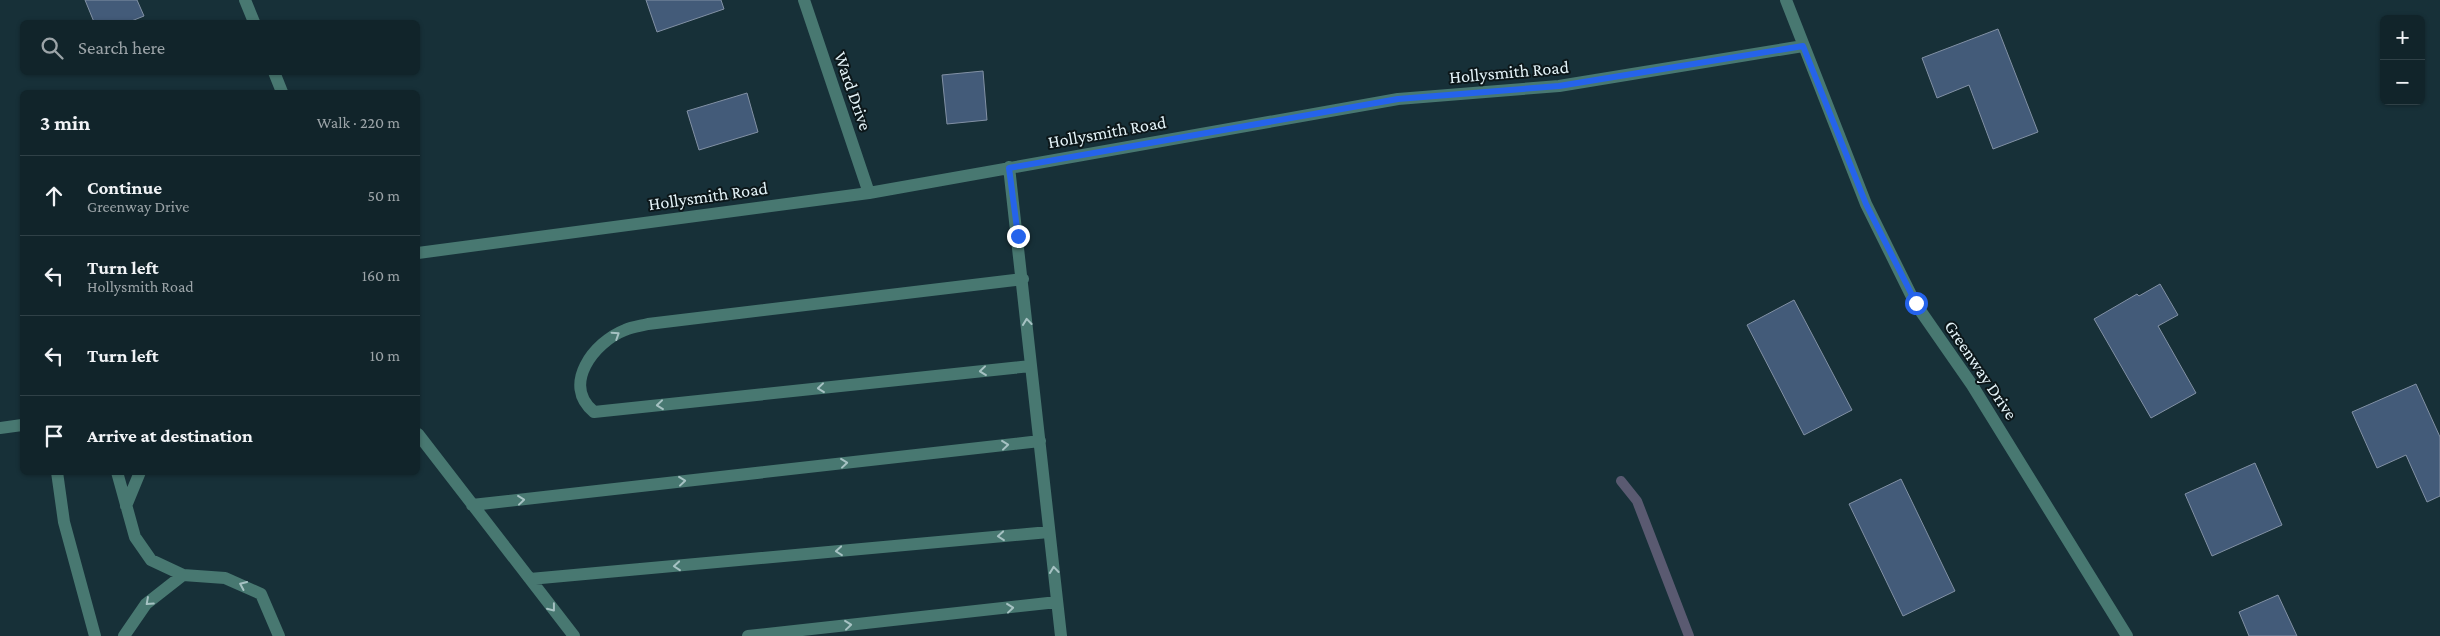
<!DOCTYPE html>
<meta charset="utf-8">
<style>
:root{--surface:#11242a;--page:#1a2c32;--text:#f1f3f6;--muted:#9ca4a8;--line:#304147}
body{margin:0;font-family:"Crimson Pro",serif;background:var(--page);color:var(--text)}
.controls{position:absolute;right:15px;top:15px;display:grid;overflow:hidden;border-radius:8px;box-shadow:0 1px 4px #0004}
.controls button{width:45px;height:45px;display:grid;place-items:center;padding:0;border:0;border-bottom:1px solid var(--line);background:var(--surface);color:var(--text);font:25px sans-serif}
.stop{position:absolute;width:15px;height:15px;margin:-11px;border:4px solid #2563eb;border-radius:50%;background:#fff}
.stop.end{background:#2563eb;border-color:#fff;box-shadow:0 1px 5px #0008}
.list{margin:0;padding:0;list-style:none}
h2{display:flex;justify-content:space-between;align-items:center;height:65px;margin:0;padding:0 20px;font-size:21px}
h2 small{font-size:16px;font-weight:400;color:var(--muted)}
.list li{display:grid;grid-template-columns:32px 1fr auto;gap:15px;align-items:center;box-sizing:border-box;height:80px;padding:0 20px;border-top:1px solid var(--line)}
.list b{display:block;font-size:19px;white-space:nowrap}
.list p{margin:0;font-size:16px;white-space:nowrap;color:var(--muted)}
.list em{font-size:16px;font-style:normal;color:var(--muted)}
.icon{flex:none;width:28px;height:28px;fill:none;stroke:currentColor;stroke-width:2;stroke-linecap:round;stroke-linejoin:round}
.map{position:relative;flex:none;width:2440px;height:636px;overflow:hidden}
.search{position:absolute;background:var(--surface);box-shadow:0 1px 4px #0004;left:20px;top:20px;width:400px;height:55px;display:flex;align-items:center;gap:12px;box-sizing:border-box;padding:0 18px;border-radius:8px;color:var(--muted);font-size:19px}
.panel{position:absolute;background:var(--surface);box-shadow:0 1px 4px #0004;left:20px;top:90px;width:400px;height:385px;border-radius:8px}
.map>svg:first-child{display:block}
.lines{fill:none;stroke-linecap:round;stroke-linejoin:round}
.stream{stroke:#5a5a71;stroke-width:10}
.building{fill:#435b79;stroke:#8291a5}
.minor{stroke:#487871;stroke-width:12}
.oneway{stroke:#a6c2c3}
.route{stroke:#2563eb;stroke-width:6}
.labels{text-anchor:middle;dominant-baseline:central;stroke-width:4;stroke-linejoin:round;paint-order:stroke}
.street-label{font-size:18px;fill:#e5f4f9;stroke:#0c171a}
</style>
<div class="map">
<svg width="2440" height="636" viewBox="0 0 2440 636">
<rect width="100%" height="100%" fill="#173038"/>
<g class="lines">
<path class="stream" d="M1621,481L1637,501L1689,636"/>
</g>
<path class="building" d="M85,0H137L144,16L129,22H94Z
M646,0H721L724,9L657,32Z
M1998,29L2038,132L1993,149L1969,85L1937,98L1922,58Z
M983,71L987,120L947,124L942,75Z
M747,93L758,132L699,150L687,111Z
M2160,284L2178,315L2158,326L2196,393L2151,418L2094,319L2137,294L2139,296Z
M1794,300L1852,410L1804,435L1747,325Z
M2416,384L2440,437V496L2427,502L2406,455L2377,468L2352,412Z
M2255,463L2282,525L2212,556L2185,494Z
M1901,479L1955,591L1903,616L1849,504Z
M2278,595L2297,636H2249L2239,612Z"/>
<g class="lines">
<path class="minor" d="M245,0L254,22
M804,0L869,193
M1786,0L1866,204L1915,303L1972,385L2127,636
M274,72L282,92
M1009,167L1061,636
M418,253L869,193L1398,99L1559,86L1803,46
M1023,279L648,324C640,326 632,327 625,330C594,342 561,385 594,412L1031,366
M0,428L22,425
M418,434L574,636
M57,472L64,522L95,636
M117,472L135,537L151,560L183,575L225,578L261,594L279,636
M472,505L1040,441
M126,506L140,472
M530,579L1049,532
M124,636L146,604L183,575
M748,636L1057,602"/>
</g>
<defs><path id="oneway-chevron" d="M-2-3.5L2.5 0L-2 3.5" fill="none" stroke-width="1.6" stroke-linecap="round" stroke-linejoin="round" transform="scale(1.25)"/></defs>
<g class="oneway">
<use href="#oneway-chevron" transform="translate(1027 322) rotate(-96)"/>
<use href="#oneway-chevron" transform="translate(616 335) rotate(-33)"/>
<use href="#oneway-chevron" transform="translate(983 371) rotate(174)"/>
<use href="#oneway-chevron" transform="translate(821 388) rotate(174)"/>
<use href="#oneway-chevron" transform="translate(660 405) rotate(174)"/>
<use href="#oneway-chevron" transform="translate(1005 445) rotate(-6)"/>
<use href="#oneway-chevron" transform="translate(844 463) rotate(-6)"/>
<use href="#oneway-chevron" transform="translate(682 481) rotate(-6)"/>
<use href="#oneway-chevron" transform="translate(521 500) rotate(-6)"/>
<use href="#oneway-chevron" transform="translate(1001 536) rotate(175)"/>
<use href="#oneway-chevron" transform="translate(839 551) rotate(175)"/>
<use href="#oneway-chevron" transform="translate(677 566) rotate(175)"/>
<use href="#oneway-chevron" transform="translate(1054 570) rotate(-96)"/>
<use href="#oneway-chevron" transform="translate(243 585) rotate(-156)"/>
<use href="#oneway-chevron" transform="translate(149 602) rotate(138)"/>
<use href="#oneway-chevron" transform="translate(552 608) rotate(52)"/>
<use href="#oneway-chevron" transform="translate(1010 608) rotate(-6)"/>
<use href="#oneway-chevron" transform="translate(848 625) rotate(-6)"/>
</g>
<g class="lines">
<path class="route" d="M1018,236L1009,168L1398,99L1559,86L1803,46L1866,204L1916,303"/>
</g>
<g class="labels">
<g class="street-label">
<text transform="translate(1509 72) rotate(-5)">Hollysmith Road</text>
<text transform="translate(853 91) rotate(71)">Ward Drive</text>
<text transform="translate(1107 132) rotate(-10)">Hollysmith Road</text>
<text transform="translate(708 196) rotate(-8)">Hollysmith Road</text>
<text transform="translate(1981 370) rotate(56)">Greenway Drive</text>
</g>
</g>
</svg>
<div class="controls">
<button>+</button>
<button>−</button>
</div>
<div class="stop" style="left:1916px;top:303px"></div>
<div class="stop end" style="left:1018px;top:236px"></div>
<div class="search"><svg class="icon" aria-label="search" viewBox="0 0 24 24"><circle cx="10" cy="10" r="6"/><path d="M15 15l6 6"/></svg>Search here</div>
<section class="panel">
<h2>3 min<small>Walk · 220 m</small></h2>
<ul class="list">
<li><svg class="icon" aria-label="ahead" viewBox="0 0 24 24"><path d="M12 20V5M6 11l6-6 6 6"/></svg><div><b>Continue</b><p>Greenway Drive</p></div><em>50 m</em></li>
<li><svg class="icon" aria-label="left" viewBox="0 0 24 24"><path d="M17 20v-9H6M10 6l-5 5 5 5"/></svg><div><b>Turn left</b><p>Hollysmith Road</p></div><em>160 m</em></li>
<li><svg class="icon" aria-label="left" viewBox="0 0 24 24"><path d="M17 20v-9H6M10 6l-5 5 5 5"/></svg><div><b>Turn left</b></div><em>10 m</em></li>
<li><svg class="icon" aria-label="arrive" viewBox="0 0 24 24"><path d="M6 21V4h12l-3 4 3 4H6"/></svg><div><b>Arrive at destination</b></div></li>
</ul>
</section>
</div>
